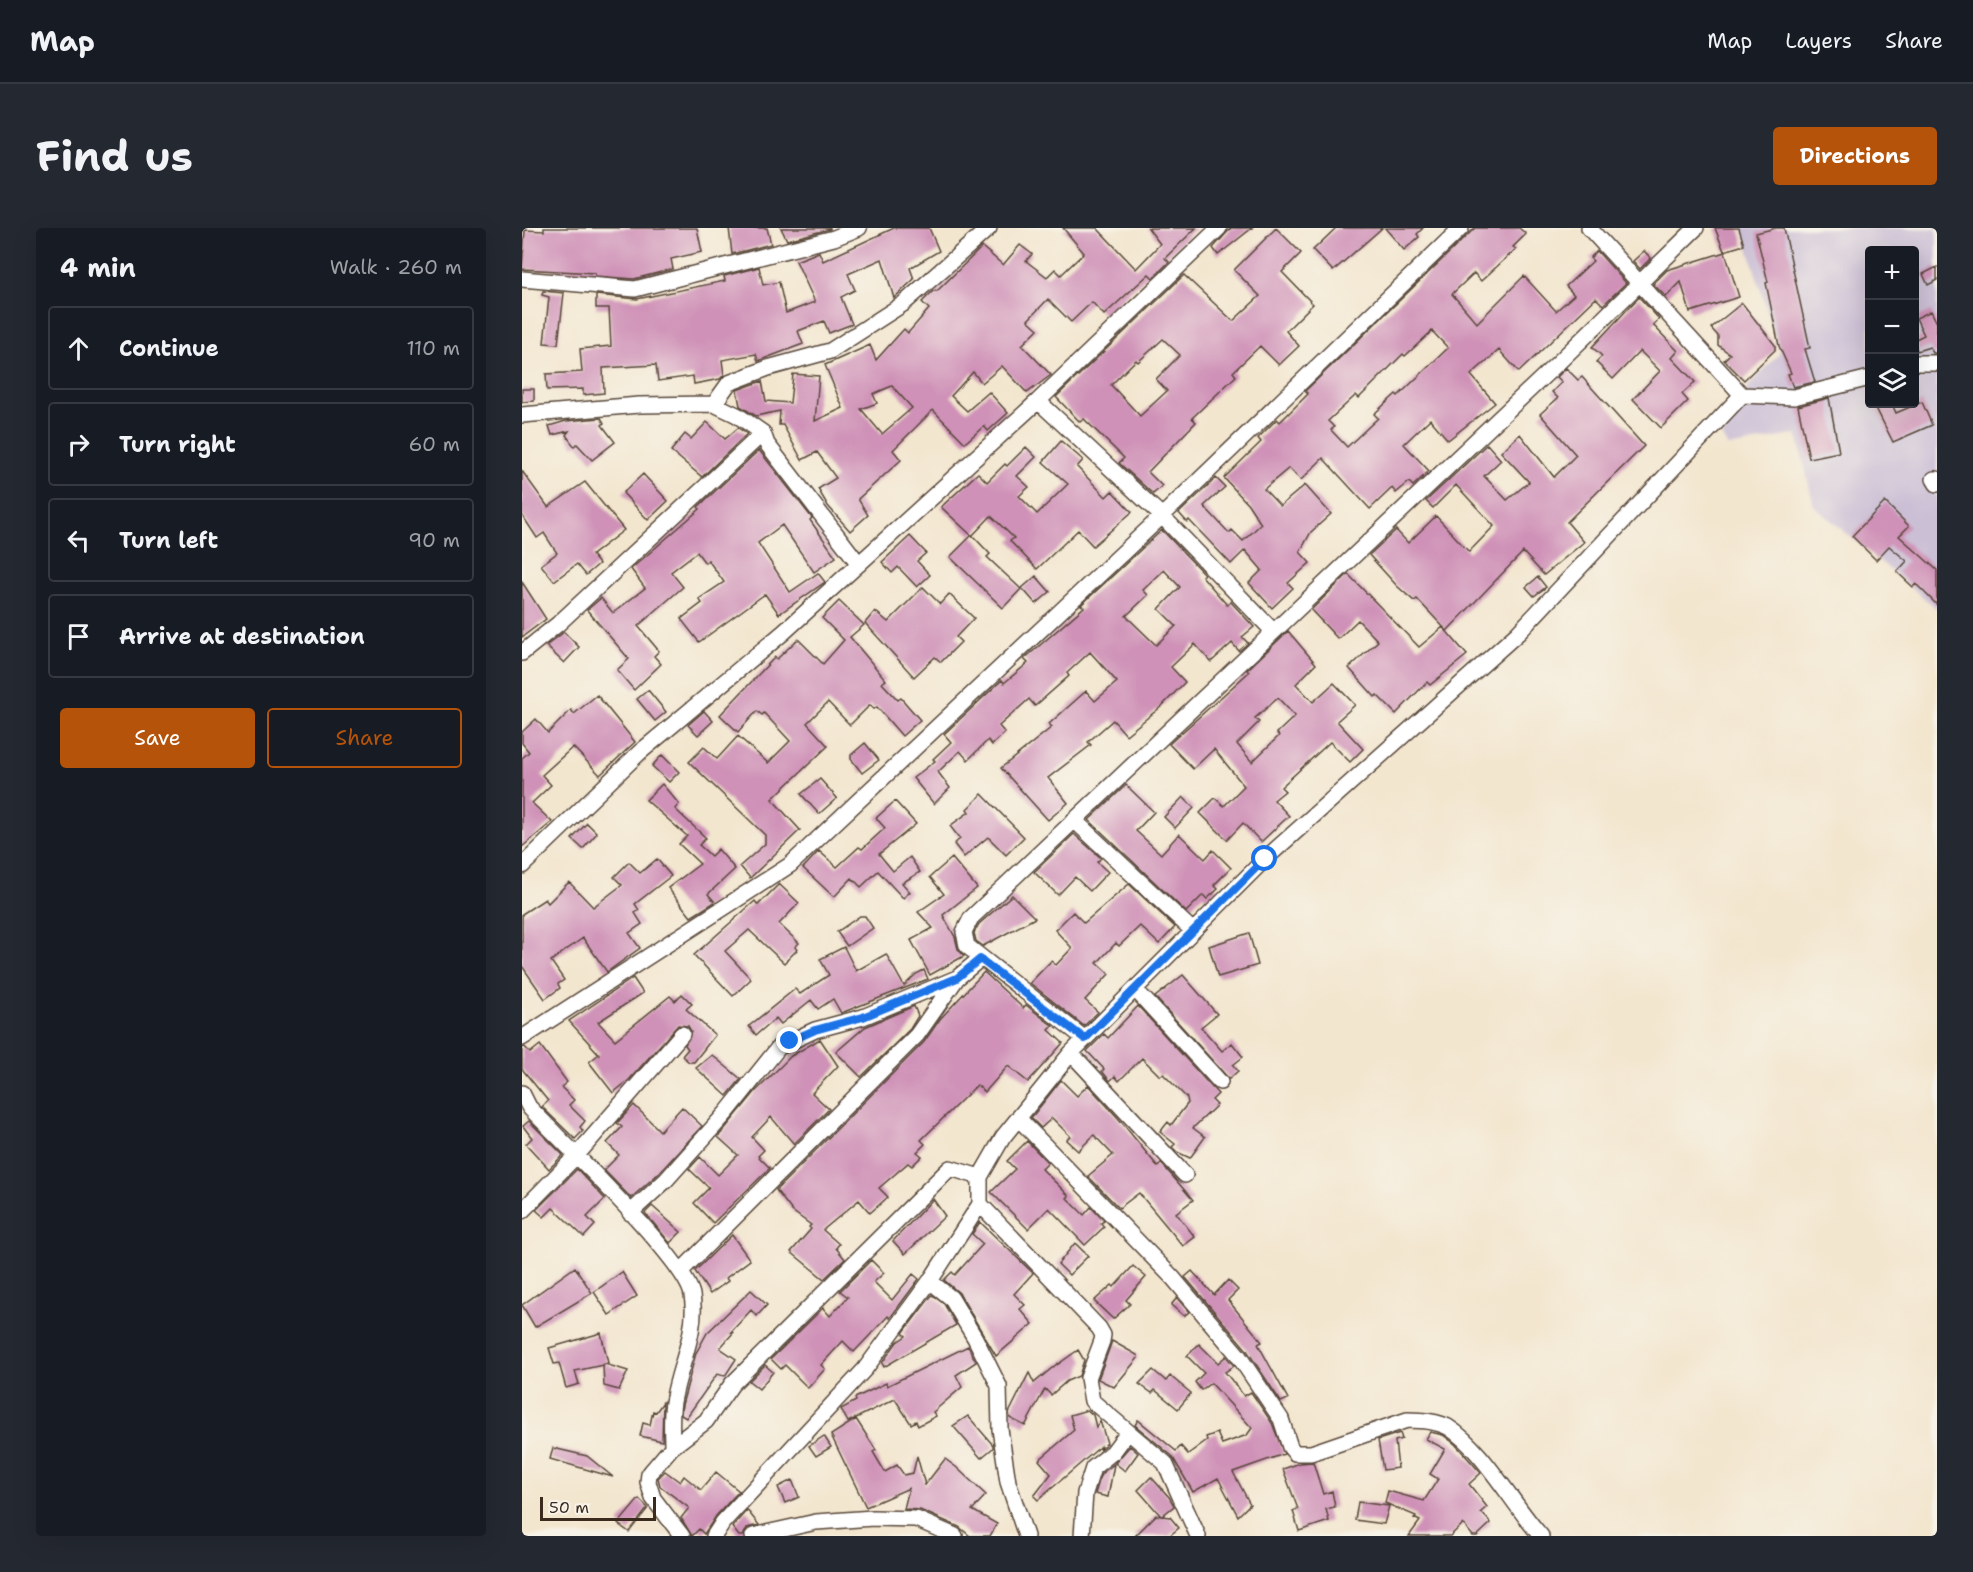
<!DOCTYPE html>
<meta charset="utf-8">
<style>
:root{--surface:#171b24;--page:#242831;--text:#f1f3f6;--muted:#9ea1a6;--line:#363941;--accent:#b45309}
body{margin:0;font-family:"Shantell Sans",sans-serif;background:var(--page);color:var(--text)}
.controls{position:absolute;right:18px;top:18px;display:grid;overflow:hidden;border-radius:6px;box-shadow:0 6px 24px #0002}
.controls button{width:54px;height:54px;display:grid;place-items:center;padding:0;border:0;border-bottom:2px solid var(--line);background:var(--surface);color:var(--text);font:30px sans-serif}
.scale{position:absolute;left:18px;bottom:15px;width:116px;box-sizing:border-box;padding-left:6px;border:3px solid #3b2a1e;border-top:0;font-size:16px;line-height:21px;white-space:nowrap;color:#3b2a1e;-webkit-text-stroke:4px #f7f3e8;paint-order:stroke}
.stop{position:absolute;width:18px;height:18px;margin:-14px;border:4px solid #1a73e8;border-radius:50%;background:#fff}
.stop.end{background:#1a73e8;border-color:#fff;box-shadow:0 2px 6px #0008}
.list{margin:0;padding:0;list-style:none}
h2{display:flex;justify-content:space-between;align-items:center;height:78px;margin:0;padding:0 24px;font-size:26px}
h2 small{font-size:20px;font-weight:400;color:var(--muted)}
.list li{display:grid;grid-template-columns:39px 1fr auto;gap:18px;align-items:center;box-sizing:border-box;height:84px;margin:0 12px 12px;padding:0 12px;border:2px solid var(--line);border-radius:6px}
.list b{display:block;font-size:22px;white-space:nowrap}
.list em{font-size:20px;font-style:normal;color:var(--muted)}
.actions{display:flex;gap:12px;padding:18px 24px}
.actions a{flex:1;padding:14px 0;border:2px solid var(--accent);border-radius:6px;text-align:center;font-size:21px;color:var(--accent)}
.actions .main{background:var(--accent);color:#fff}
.icon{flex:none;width:33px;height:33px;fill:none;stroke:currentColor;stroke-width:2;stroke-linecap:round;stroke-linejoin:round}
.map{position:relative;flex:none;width:1415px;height:1308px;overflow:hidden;border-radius:6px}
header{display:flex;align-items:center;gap:36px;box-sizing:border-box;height:84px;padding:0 30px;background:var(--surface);border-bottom:2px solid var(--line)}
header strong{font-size:28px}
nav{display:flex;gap:33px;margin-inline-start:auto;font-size:21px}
.intro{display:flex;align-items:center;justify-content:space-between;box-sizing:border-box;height:144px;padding:0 36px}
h1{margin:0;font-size:42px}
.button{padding:15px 27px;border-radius:6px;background:var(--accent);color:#fff;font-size:21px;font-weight:700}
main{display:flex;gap:36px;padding:0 36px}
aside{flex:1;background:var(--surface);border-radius:6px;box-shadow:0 6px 24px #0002}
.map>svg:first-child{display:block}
.industrial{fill:#cbbfd5;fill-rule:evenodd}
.building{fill:#cf91b7;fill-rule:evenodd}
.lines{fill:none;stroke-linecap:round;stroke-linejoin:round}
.minor-casing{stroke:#574639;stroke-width:18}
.minor{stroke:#fff;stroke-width:15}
.route{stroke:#1a73e8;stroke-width:8}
</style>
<header>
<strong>Map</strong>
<nav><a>Map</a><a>Layers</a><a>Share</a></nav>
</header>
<div class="intro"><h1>Find us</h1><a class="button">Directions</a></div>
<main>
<aside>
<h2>4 min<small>Walk · 260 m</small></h2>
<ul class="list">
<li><svg class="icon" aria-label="ahead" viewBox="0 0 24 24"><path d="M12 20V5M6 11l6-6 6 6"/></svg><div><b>Continue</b></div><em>110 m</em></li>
<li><svg class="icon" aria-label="right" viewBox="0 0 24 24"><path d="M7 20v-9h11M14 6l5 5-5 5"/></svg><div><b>Turn right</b></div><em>60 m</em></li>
<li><svg class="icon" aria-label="left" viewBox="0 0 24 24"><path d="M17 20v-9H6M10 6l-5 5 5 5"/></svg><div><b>Turn left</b></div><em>90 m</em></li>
<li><svg class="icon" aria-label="arrive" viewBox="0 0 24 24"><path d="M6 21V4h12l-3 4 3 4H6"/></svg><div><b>Arrive at destination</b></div></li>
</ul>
<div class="actions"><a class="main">Save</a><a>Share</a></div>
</aside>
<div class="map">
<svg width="1415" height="1308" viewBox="0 0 1415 1308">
<rect width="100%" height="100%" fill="#f7f3e8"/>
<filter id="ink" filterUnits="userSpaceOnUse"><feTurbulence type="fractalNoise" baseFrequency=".0167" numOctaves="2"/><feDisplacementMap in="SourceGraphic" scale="12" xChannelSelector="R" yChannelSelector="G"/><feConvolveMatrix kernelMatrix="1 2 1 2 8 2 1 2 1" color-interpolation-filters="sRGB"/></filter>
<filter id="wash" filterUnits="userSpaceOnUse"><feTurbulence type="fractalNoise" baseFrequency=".008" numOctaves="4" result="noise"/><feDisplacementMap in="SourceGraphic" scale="24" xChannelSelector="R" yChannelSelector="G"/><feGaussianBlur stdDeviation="1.35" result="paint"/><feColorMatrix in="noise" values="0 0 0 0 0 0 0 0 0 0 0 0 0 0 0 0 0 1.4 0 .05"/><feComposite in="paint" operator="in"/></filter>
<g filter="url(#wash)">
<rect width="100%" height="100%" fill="#f3e6cf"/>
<path class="industrial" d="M1220,0H1415V381L1292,278L1275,206L1206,219L1200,209L1228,156L1258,125ZM1348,22H1392V176H1348Z"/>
<g id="blocks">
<path class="building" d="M22,0H175L180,24L149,31L151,41L112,51L73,48V45L0,41L3,2L22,3Z
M207,0H245L249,16L210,26Z
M259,0H308V1L265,12Z
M372,0H407L417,23L388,40L392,51L372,70L360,31L326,46L333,62L319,69L330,96L307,105L302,93L276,103L281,116L236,133L234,126L200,132L202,147L198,151L172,156L171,148L136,153L134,137L81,140L82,165L61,167V161L25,162L24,146L60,144L58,121L89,118L87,80H74V67L115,71L203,53L202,48L237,39L241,57L257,54L264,85L293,74L274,33L297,24L301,33Z
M541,0H575L614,41L638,16L626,0H674L643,30L647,34L631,50L627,46L582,87L570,74L549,94L526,71L506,92L516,101L500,117L529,147L505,165L480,138L460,155L451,144L429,168L445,183L467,164L486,185L466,203L462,198L443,215L411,182L371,222L379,232L336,271L346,287L328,303L306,278L296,261L314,250L295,224L280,232L261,197H257L258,183L234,188L218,178L215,162L240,153L244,173L268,175L271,146L297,148L293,193L321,180L303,137L348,117L354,132L382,101L386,105L407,81L400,74L411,63H415L460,19L481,37L498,17L510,26L504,33L525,49L533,41L539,47L562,25ZM370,158L390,180L360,206L339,181L355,175L351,166Z
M709,0H730L696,27L691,20Z
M754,0L779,25L760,44L791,76L764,103L777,118L757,137L738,118L711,144L714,148L670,190L674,194L626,244L640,258L631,266L597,235L602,230L562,191L558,194L534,169L662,47L711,93L738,68L712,42ZM641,111L658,127L634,151L645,163L618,188L589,157L614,132L616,134Z
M814,0H860L811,43L791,22Z
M863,0H901L895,6L897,9L882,22Z
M953,0H997L1004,6L991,19L994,21L959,53L952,45L930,66L955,95L1002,48L1034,83L1052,67L1044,58L1071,33L1068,30L1075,23L1104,55L1081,77L1074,70L997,144L977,122L951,145L949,147L973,175L926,212L908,191L882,216L907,243L891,258L887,254L874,265L870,260L848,281L801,230L779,252L767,240L742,261L758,278L783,257L809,286L789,304L778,324L788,335L766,355L771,360L750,380L727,355L740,342L723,322L709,336L667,292L665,294L657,285L694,250L703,259L682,278L707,305L710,302L721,313L739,296L726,276L702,250L739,214L736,210L755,191L758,194L786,166L783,163ZM910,103L926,120L876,168L874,166L852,186L856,190L825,219L809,202L812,199L806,193L834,167L837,170L881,126L883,128Z
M1193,0H1217L1222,17L1202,23Z
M1254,0H1262L1288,120L1283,121L1293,154L1271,159L1266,146L1269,145L1257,118L1244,55L1246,54L1234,5Z
M1122,23L1129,30L1118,41L1111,33Z
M1203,24L1217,69L1168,84L1159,54L1144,69L1131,56L1145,42Z
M1415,39V52L1406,57L1401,46Z
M21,63L42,65L36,116L22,115L27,69L20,67Z
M1117,69L1137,91L1131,97L1156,123L1150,130L1173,154L1160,166L1166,173L1139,200L1111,171L1138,143L1118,123L1091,151L1074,134L1080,128L1070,119Z
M1220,75L1253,117V122L1222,152L1202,132L1208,126L1196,117V108L1189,100Z
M1409,83L1415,95V125H1411L1408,119L1395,123L1392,112L1402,107L1394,90Z
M1044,140L1056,152L1060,149L1122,218L1045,294L1062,314L1022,347L1001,324L925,403L895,371L892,373L875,358L847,327L874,302L886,315L914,288L947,324L972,298L934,257L911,280L904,273L965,216L979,232L962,248L985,272L1007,254L979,224L998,206L1032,249L1054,227L1018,186L1036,170L1030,164L1040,154L1035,149Z
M0,161H12V173L0,174Z
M1307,170L1317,224L1287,230L1276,178Z
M1400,174L1410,197L1371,214L1352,176H1370L1374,185Z
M79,190L82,195L80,197L93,214L70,232L55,216L52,218L44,207L47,203L30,207L27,198L44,193Z
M185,194L203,211L216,200L225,206L180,249L149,223L163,206L169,211Z
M539,213L561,232L555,239L584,269L590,263L610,284L571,318L556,302L515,341L488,313L492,310L469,288L450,308L419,279L456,245L465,254L483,236L485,238L504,219L514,229L495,248L507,259L497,268L515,286L546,256L521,234Z
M237,222L290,290L288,292L314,329L292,344L260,297L236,315L268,364L296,345L303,354L257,386L243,366L177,414L159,391L180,375L177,371L202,354L186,332L183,335L175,324L149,344L161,359L116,398L137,423L132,428L139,436L112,462L95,442L107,431L65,382L79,370L91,385L123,360L109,341L178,281L176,279Z
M0,243L26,279L63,254L102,302L70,327L77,336L64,347L55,336L32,353L19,337L35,325L22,305L15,310L0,287Z
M121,246L146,273L126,292L101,265Z
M1363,274L1387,298L1377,308L1415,342V377L1394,356L1391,359L1375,344L1385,333L1367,318L1354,332L1330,308Z
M640,302L682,346L680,348L705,377L709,374L732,399L720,409L726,415L717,423L710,415L689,434L673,416L649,439L663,454L640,478L604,507L591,492L566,514L569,517L526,550L546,575L526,592L479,540L530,499L527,496L564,463L573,473L595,454L568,424L545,445L547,448L513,478L507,471L477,498L483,505L470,517L466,512L446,532L438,523L416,544L428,560L412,576L391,550L413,533L411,531L429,514L422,506L480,452L482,455L506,435L502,431L562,379L559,377ZM642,342L658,359L637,381L654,398L634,417L604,388L626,367L621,362Z
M450,307L468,326L465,329L499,361L481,380L428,329Z
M388,308L404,325L395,333L408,347L395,359L376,339L370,345L360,334Z
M826,346L897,419L921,399L945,427L908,457L905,454L874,486L855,467L853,469L827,440L856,413L836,392L816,411L789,382Z
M514,348L528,364L514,376L500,360Z
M1016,349L1024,359L1012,368L1004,359Z
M0,354L24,391L0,409Z
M401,359L418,376L427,366L452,390L434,409L439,414L419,434L413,429L392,449L343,395L353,383L366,394Z
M317,373L342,397L328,409L364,452L360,455L376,472L379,470L398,492L380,508L355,479L352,481L348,477L328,497L306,474L285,495L306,518L250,571L278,602L228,650L218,638L243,616V607L167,534L182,519L195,531L216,508L246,535L268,513L242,485L240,487L235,483L216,504L198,487L253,429L255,431L276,411L301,436L322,412L300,390Z
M766,403L794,436L774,456L791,474L812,455L833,477L815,493L841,521L828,534L808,514L759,559L763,563L752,572L767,588L756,598L739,614L721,595L705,612L678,585L693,570L702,578L722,558L692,521L671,541L647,516L727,444L725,442ZM756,470L773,488L755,505L757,508L730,534L715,516L737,494L733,490Z
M42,404L57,419L42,435L24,418Z
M126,462L144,484L133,493L115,471Z
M75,467L113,514L78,547L51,519L20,547L29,557L10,575L30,594L0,619V530L7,524L0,515V504L14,491L26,505L49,482L52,486Z
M182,483L191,493L176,507L166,497Z
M343,515L357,532L340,545L329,531V527Z
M140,527L157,544L147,554L130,538Z
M298,551L315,570L297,586L279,566Z
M140,556L157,576L153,581L184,610L177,617L189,628L196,621L213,641L186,666L193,674L169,689L146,660L178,636L157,616L165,608L124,572Z
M604,557L632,584L614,603L639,626L657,606L683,631L691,622L709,640L692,657L696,661L685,671L681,667L664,684L567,592Z
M460,566L502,609L484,627L466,609L442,629L432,616L438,611L428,598L447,584L445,581Z
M661,569L672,580L653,600L642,589Z
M373,573L394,596L357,626L371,643L388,629L398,644L380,655L388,664L381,670L356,643L339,659L330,650L312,669L281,640L297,623L315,639L337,619L340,621L363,600L354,590Z
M65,595L75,605L61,621L50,611Z
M552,606L579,630L575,634L586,644L568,663L553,649L536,667L512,644Z
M430,630L455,660L421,687L433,709L436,721L442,728L408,747L389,712L411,700L396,684L422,666L408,649Z
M135,631L149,648L113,676L117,682L113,685L120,696L107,705L118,720L85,744L61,710L29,733L42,752L36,756L38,760L23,771L0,738V686L23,671L26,675L47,654L71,679L100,657L92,649L107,634L118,645Z
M257,656L277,675L257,696L277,715L273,719L275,722L262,735L227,702L203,723L229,751L211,768L172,727L233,673L236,677Z
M607,656L653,699L637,716L618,698L597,718L594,715L575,735L587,746L563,772L576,784L562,798L508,755L529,733L534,737L550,720L533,702L551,684L562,695Z
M490,667L513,690L461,718L454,713L452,705L457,696Z
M338,688H343L351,700L325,718L315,704Z
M727,705L736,737L696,749L687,718Z
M322,719L334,743L364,726L382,758L394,746L402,742L406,751L319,785L311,771L296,781L289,772L259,796L254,790L234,807L227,798L273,761L278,766L307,747L298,731Z
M462,744L501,780L504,777L531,798L527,802L541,815L506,854L486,838L463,864L455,857L399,912L403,916L395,924L400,928L390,938L386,935L357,960L366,969L348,985L337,972L301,1002L317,1016L314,1020L323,1031L302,1051L269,1024L289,1001L287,999L289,997L270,983L254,962L402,814L418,791Z
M661,747L695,786L679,799L700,823L710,815L721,829L711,837L716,843L707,851L633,769Z
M111,750L121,765L76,794L93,812L148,768L153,773L160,766L170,776L164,781L193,807L172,834H167L160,828L166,821L163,817L169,803L166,798L156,797L107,852L91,865L67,834L77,826L47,793Z
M392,778L396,788L388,801L339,849L314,824L343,799Z
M616,778L696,866L690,872L695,877L671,900L683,909L668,930L655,924L650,919L653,916L638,904L646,894L649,897L666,875L665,870L641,846L638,848L620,830L597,853L593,848L588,853L580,843L582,841L565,823L582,806L586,810Z
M298,811L316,838L290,865L307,881L272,916L249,889L230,909L242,922L236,928L248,940L191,995L172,975L187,960L167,941L178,929L196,947L216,927L196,909L234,863L269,828Z
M18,817L45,854L39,859L52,872L47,877L63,893L58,899L61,903L53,911L20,879L26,873L0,841V820L3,819L8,825Z
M190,827L219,851L205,868L174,840Z
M539,852L555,868L566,857L597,891L636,939L639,935L671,972L654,985L673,1009L661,1018L617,965L597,980L566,948L591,927L572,907L556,923L544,912L548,908L530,890L519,900L509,890Z
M112,877L138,903L160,879L180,898L137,945L109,970L82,942L97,927L85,915L100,899L95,895Z
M7,893L41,927L27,941L4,916L10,910L1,898Z
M505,913L526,935L520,941L547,968L545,970L562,987L569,979L582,993L579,995L582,999L563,1017L527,980L506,1001L469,964L493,941L485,933Z
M55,941L83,971L65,989L73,997L62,1009L31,980L22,989L14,982Z
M411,971L423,988L383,1026L371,1013Z
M130,978L159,1004L148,1015L123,985Z
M458,994L511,1045L492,1066L503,1077L498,1081L511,1096L474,1128L437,1065L422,1052L430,1044L433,1047L461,1016L450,1006Z
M210,1007L228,1032L204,1050L206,1053L188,1066L173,1043Z
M553,1015L566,1028L547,1047L536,1036Z
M349,1032L362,1045L352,1054L370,1072L391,1046L397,1051L368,1090L366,1088L332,1124L321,1113L299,1137L303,1141L286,1160L263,1137L259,1141L249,1131L301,1080L308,1088L326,1069L318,1063Z
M611,1038L624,1049L604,1072L608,1076L591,1091L572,1073L590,1057L592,1059Z
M53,1039L70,1065L13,1099L0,1077Z
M670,1043L692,1067L706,1052L716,1062L706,1072L740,1114L736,1116L766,1171L759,1174L724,1121L663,1049Z
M100,1044L115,1068L87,1087L72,1064Z
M229,1062L245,1077L235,1088L229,1082L209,1104L211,1105L198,1120L214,1131L203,1148L195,1146L164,1190L159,1187L160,1177L174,1125L185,1105Z
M410,1067L422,1076L434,1097L362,1139L360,1135L375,1114L384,1108L381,1105Z
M655,1070L667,1084L662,1088L649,1077Z
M79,1105L86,1135L83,1136L106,1143L97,1162L82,1158L81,1137L53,1143L57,1156L44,1160L37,1135L32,1136L27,1120Z
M590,1113L615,1127L616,1130L592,1159L576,1151Z
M677,1116L696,1135L704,1128L712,1138L703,1144L722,1168L729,1164L750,1195L762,1226L711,1244L728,1276L716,1288L696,1250L671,1264L650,1228L613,1197L616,1192L654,1223L659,1218L666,1226L685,1212L684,1209L695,1205L700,1216L725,1207L730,1200L689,1155L679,1162L673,1154L682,1145L665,1128Z
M446,1118L454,1134L434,1147L440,1159L411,1184L414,1188L396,1198L394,1193L389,1196L373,1171L326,1194L319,1181L334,1173L333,1170L364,1155L365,1158Z
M556,1122L562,1132L557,1148L545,1153L529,1167L523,1161L503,1198L488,1190L487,1185L507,1145L512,1155L536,1135L535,1137Z
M243,1137L251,1144L237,1161L227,1153Z
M631,1142L644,1153L648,1148L669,1165L656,1181L633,1162L630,1165L617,1156Z
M141,1174L140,1213L118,1208L121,1195L128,1197L131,1183L134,1184Z
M565,1182L571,1187L574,1199L578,1193L585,1215L578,1222L579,1218L516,1272L512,1268L529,1246L517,1232L552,1202L548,1187Z
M446,1188L471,1217V1220L459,1230L431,1198Z
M334,1191L354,1222L351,1224L363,1244L375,1237L382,1247L391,1245L395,1228L403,1257L423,1231L434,1239L464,1267L450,1282L475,1296L468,1308H448L437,1299L398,1282L382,1281L387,1260L344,1279L309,1207Z
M908,1204L921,1207L933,1216L959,1245L947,1256L965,1279L959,1284L969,1295L955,1308H951L941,1296L928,1308H887L898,1293L892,1290L894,1288L863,1275L866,1263L902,1273L916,1251L908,1246L923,1221L904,1211Z
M878,1205L880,1211L873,1213L876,1240L861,1242L856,1212Z
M302,1208L309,1219L294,1228L287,1218Z
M608,1218L616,1225L603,1243L593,1235Z
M31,1220L65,1228L91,1249L28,1231Z
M791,1234L801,1266L810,1263L813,1279L804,1281L807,1293L777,1303L771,1283L776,1281L761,1241L778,1235Z
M592,1236L586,1269L573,1266L579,1246Z
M143,1243L158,1254L162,1248L179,1262L194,1244L217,1263L194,1288L182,1306L177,1301L170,1308L159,1290L167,1280L138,1258L136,1250Z
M629,1249L647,1269L652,1278L640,1288L648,1289L657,1300L647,1308H613L634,1287L639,1288L616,1262Z
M270,1252L277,1269L263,1275L256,1259Z
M117,1271L126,1280L107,1304L96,1296Z
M836,1274L867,1278L862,1296L833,1292Z
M225,1282L237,1297L225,1300L221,1308H217L210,1299Z"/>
</g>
</g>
<g filter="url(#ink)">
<use href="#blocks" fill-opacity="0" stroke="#574639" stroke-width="1.5"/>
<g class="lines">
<defs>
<path id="minor" d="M1067,0L1220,167L1272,169L1348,150
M0,51L113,61L312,10L337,0
M1392,135H1415
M516,173L640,288L751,403
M192,176L207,155L246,140L308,123L381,76L467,0
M0,187L117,177L192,176L215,187L241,205L245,216L337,336
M1415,251H1412L1415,256
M0,425L36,396L241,205
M552,592L671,703
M0,638L117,525L262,404L516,173L697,0
M613,761L698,854
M0,810L268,637L640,288L939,0
M563,811L445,718L442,704L449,690L1040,131L1174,0
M549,825L663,947
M0,865L7,879C38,912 164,1032 170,1067C176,1102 158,1136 152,1169C148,1185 150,1203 150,1219
M497,891L651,1050L716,1127L759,1191L768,1219L773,1225H789L885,1192C898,1192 914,1193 926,1199C961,1221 991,1277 1019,1308
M458,976L577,1100L581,1107L580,1113L566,1150L570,1173L643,1235L676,1308
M0,983L54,928L160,806
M108,985L144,952L205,884L257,819L293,802L341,789L435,750
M159,1043L395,807L435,750L458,731
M408,1053L429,1070L453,1110L477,1158L478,1201L486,1254L504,1308
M160,1308L131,1270L126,1254L127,1246L150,1219L184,1193L210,1156L428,940L458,949
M192,1308L201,1294L343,1141L408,1053L458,976V949L481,909L549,825L743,631L996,405L1220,167
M231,1308L294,1294L351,1290L394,1291L433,1308
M560,1308L563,1265L571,1240L591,1224L606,1204"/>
</defs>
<use href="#minor" class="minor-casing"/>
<use href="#minor" class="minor"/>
</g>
</g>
<g class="lines" filter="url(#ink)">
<path class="route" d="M268,813L293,802L341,789L435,750L458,731L563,811L743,631"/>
</g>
</svg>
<div class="controls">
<button>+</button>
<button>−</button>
<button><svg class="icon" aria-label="layers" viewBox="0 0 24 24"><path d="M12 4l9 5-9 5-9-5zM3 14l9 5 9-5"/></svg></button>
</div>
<div class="scale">50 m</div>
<div class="stop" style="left:743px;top:631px"></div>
<div class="stop end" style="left:268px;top:813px"></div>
</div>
</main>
